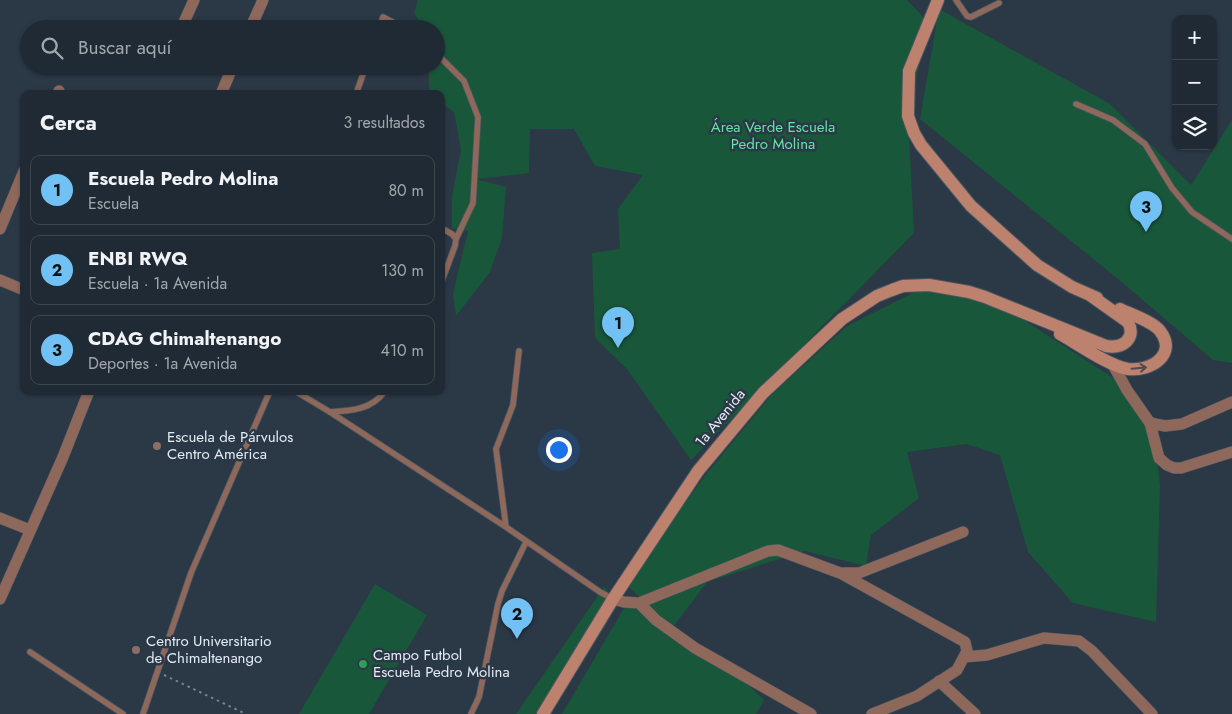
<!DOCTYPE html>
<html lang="es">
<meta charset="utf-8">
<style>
:root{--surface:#202a34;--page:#2d3640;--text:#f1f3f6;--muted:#a2a7ac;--line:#3d464f;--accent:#72c1f5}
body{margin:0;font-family:Jost,sans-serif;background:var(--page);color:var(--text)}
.controls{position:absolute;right:15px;top:15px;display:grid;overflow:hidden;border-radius:10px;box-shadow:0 1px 4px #0004}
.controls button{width:45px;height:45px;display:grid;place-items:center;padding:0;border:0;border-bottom:1px solid var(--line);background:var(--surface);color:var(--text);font:25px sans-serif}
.you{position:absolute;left:558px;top:449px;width:18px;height:18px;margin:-12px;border:4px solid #fff;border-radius:50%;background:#1a73e8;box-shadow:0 0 0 8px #1a73e833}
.badge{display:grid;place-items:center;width:32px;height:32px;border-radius:50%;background:var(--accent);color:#111;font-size:16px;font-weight:700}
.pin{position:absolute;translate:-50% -41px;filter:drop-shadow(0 1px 2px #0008)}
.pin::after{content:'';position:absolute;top:26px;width:18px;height:15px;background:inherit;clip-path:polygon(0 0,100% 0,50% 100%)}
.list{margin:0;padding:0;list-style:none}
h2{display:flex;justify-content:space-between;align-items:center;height:65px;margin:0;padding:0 20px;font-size:21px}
h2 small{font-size:16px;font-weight:400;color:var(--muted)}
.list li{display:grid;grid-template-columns:32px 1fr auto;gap:15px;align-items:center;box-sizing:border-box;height:70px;margin:0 10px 10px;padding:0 10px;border:1px solid var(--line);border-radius:10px}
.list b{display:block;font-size:19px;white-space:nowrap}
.list p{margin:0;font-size:16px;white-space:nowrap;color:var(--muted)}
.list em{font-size:16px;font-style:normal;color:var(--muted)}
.icon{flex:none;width:28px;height:28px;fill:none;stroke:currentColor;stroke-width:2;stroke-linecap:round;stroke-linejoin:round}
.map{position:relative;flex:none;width:1232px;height:714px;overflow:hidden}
.search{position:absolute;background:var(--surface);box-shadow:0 1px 4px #0004;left:20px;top:20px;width:425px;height:55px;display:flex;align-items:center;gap:12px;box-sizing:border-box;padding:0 18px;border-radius:28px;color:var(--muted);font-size:19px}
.panel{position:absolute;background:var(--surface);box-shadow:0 1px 4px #0004;left:20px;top:90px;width:425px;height:305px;border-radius:10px}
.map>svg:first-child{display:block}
.green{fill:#19573a}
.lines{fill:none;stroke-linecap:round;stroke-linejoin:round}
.lane-casing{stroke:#485562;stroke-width:7}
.street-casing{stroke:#485562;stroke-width:12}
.secondary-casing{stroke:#485562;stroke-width:14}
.path{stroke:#78838f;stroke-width:2;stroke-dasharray:2.5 4;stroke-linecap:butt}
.lane{stroke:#8d685b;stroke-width:5.5}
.street{stroke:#8d685b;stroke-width:11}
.secondary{stroke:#bd826e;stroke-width:12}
.oneway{stroke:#504a50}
.education-dot{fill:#8d6e63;stroke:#2b3846;stroke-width:2}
.leisure-dot{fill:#2e9e5b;stroke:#2b3846;stroke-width:2}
.labels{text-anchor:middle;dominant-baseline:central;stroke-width:5;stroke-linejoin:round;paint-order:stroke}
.park-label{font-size:15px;fill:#64e3a4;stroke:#2b3846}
.street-label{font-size:15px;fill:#e3ebf4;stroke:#2b3846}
.poi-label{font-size:15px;fill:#e3ebf4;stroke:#2b3846;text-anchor:start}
</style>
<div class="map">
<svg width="1232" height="714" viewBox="0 0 1232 714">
<rect width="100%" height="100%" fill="#2b3846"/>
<path class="green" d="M418,0H907L928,22L908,116L914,233L691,460L627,369L595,338L592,253L620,249L618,209L643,175L595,166L574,129H530L529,173L476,179L506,187L502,238L490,272L456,316L453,294L468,231L452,228V196L461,150L454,112L441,103V94H429V66H436V29H424L414,13Z
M939,9L1110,104L1191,185L1232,120V363L1213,360L1118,279L920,119Z
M929,285L1016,315L1115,379L1153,417L1160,486L1156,622L1073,603L1028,552L1000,455L967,444L907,452L919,498L871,535L866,566L805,551L707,582L673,627L624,583L708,472L773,393L847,326Z
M375,584L427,615L369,714H299Z
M604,587L615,598L551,714H516Z
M627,603L682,641L736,673L764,700L756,714H562Z"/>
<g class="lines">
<defs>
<path id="lane" d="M956,0L967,16L971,17L999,3
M379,29L383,17L406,29
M436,53L464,81L478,117L473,203L456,239
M356,94L366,66
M1076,104L1113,120L1145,144L1172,188L1192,212L1232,239
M441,228L452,234L456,239L455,246L441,283
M519,351L513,405L496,449L506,527L600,592L613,599
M295,391L330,412L506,527
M330,412C350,411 372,410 385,391
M30,652L123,714
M143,714L191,573L270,391
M471,714L479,697L498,604L502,591L526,542"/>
<path id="street" d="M181,29L194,0
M250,29L263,0
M58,94L59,91
M221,94L233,66
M0,229L24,171
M0,280L24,290
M1112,363L1127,390L1150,423L1159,458L1167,465L1174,468H1181L1232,452
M1150,423L1165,426L1182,424L1232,402
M0,518L30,530
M842,574L965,642L967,651L957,670L917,696L872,714
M0,599L63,457L89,391
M613,599L624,602L639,603L768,551L778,550L840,573H859L963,532
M639,603L656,620L695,648L811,714
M964,657L987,655L1044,638L1079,641L1092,651L1152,714
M939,681L975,714"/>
<path id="secondary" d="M938,0L909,71L908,116L914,133L921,145L971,206L1037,265L1072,287L1097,298
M1060,334C1078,344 1109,366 1128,369C1151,372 1178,354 1160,331C1154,322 1130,314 1120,309
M543,714L613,599L698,471L763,393L842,319L877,296L892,290L903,286L929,285L969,292L985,297L1106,346C1122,349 1137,339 1128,322L1090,295"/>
</defs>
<use href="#lane" class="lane-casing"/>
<use href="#street" class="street-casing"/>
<use href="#secondary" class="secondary-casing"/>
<path class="path" d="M164,675L246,714"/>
<use href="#lane" class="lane"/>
<use href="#street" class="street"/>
<use href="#secondary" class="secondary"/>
</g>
<defs><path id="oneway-shaft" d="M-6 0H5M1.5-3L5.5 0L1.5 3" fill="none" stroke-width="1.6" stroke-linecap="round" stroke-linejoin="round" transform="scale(1.25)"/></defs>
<use class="oneway" href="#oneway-shaft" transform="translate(1139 368) rotate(-5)"/>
<g class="education-dot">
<circle cx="157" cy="446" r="5"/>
<circle cx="136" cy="650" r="5"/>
</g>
<circle class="leisure-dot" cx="363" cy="664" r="5"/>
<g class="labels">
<g class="park-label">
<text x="773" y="127">Área Verde Escuela<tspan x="773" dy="17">Pedro Molina</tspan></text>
</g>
<g class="street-label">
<text transform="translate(720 418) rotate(-51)">1a Avenida</text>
</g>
<g class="poi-label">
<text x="167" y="437">Escuela de Párvulos<tspan x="167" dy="17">Centro América</tspan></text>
<text x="146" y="641">Centro Universitario<tspan x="146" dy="17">de Chimaltenango</tspan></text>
<text x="373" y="655">Campo Futbol<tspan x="373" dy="17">Escuela Pedro Molina</tspan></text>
</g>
</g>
</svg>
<div class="controls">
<button>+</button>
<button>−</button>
<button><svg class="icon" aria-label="layers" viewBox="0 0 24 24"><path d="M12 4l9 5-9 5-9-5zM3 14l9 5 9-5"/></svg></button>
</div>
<div class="you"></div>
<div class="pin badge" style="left:618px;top:348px">1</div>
<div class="pin badge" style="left:517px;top:639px">2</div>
<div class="pin badge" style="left:1146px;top:232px">3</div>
<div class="search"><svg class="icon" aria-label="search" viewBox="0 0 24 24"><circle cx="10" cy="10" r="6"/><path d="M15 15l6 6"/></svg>Buscar aquí</div>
<section class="panel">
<h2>Cerca<small>3 resultados</small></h2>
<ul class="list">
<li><span class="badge">1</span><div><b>Escuela Pedro Molina</b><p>Escuela</p></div><em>80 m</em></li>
<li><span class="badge">2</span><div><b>ENBI RWQ</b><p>Escuela · 1a Avenida</p></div><em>130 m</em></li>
<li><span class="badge">3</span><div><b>CDAG Chimaltenango</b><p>Deportes · 1a Avenida</p></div><em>410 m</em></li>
</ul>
</section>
</div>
